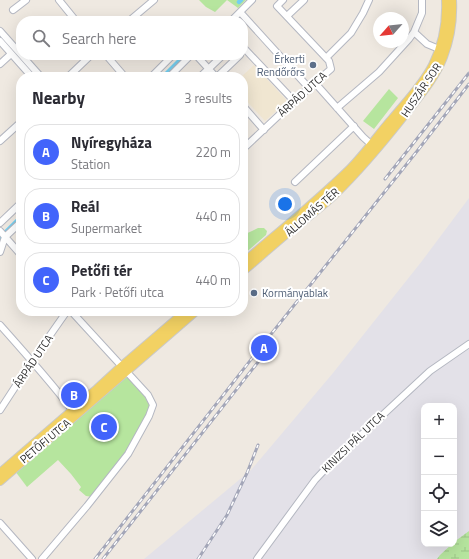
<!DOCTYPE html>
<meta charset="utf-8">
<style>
:root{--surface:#fff;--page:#f2f2f3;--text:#2b2b33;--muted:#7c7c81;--line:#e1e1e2;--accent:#4264fb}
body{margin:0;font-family:"Titillium Web",sans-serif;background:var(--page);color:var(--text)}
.controls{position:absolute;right:12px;bottom:12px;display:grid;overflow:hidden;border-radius:8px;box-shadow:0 4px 16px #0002}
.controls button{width:36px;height:36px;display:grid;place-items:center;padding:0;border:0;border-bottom:1px solid var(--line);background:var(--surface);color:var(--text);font:20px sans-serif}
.compass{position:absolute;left:373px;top:12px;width:36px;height:36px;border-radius:50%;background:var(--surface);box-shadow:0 4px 16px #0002;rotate:243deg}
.you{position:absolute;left:285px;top:204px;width:14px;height:14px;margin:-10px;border:3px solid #fff;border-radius:50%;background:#1a73e8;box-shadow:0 0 0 6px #1a73e833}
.badge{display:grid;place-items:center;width:26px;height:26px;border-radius:50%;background:var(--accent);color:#fff;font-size:13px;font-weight:700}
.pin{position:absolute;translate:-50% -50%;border:2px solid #fff;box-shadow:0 1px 4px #0006}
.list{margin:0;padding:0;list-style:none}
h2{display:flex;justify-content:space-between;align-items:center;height:52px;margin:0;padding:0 16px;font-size:17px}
h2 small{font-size:13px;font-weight:400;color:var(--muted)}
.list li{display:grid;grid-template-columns:26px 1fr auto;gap:12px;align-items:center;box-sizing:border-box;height:56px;margin:0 8px 8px;padding:0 8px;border:1px solid var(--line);border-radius:16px}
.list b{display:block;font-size:15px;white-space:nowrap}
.list p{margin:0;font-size:13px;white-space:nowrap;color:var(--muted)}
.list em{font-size:13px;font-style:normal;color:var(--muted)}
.icon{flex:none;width:22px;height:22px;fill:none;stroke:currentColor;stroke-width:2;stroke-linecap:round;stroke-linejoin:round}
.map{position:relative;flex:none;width:469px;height:559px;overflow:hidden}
.search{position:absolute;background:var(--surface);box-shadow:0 4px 16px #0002;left:16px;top:16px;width:232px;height:44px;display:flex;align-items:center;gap:10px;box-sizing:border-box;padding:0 14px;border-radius:16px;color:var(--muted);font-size:15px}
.panel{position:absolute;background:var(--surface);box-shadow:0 4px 16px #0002;left:16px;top:72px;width:232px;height:244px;border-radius:16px}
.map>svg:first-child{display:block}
.industrial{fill:#e3e1e8;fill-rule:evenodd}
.education{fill:#f0e6d1}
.wetland{fill:url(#wetland-marsh)}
.park{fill:#b6e59e}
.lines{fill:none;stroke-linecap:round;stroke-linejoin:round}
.canal{stroke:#75cff0;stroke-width:4.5}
.minor-casing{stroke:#b4b7c1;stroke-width:8}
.major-casing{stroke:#c9c9c9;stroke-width:10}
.minor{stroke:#fff;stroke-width:6}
.major{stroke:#f2d163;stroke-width:8}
.rail-casing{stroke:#a3a6b8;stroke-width:3}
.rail{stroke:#fff;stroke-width:1.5;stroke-dasharray:4.5;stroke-linecap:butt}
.service-dot{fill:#5c6f8a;stroke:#fff;stroke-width:1.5}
.labels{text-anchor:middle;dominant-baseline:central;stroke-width:4;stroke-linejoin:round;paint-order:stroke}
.service-label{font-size:11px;fill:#4e5e75;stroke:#fff;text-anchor:end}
.street-label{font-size:11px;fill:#2e2e2e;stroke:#fff}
</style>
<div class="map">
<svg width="469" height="559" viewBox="0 0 469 559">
<defs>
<pattern id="wetland-marsh" width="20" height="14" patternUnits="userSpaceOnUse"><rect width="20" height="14" fill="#b6e59e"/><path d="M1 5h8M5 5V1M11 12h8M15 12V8" fill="none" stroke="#9dc588"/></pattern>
</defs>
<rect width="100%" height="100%" fill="#efe9e1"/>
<path class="industrial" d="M469,198V559H144L251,470L333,373L422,261ZM424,406H454V544H424Z"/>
<path class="education" d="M254,65L287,101L265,121L243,97V77H241Z"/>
<path class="wetland" d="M469,531V559H437L440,555L452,544H454V542Z"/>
<path class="park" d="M199,0H246L238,8L227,0L215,12L206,7Z
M389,89L398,98L374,129L363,121Z
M258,228H264L267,231L266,235L243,255V235L252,231Z
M127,374L148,395L152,405L127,453L93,497L86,496L79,490L81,487L71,474L58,460L27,487L15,471Z"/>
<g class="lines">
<path class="canal" d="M239,2L241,0
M163,77L185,55
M0,238L21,217"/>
<defs>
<path id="minor" d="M59,0L76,21
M13,10L26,0
M240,12L309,88
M287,16L304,0
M129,21L154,0
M231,21L252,0
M0,31L41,77
M414,32L427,44L439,49
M0,41L32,77
M243,47L294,101
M106,55L125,77
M196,55L216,77
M326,58L351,33L363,13L369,0
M0,64L11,54
M68,77L91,55
M151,77L173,55
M169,77L191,55
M200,77L223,55
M217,77L240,55
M315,83L363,137L374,147
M243,106L264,130
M337,108L379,72L409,39L414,32L422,13V0
M0,141L21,122
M243,149L294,101L331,69L329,61L277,6L283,0
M295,182L354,126
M0,223L21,203
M0,231L21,255
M0,252L5,237L21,222
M0,325C25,353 50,381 73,411
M0,410L32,361L67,311
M0,523L32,559
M42,559L87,506L128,454L149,416L153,405L148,395L71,311
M257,559L315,480L331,463L430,371L469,344"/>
<path id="major" d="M243,263C279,232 316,202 350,169C366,153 378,135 393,118C407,101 423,85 433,65C443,45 447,22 446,0
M243,271C261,256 278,240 296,226C309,216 322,206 334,195C360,170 384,141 406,113C420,95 435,78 443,57C450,39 453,19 452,0
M0,473L97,389L122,366L186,311
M0,481L196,311"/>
</defs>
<use href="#minor" class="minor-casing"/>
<use href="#major" class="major-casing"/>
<use href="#minor" class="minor"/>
<use href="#major" class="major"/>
<defs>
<path id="rail" d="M385,179L469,73
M95,559L260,348L418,150L469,84
M103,559L266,352
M198,559L227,515L247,473L258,445"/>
</defs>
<use href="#rail" class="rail-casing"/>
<use href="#rail" class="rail"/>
</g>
<g class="service-dot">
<circle cx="313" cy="65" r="4"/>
<circle cx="254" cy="293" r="4"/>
</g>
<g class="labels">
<g class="service-label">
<text x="305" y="59">Érkerti<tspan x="305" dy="13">Rendőrőrs</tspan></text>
<text x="262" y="293" text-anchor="start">Kormányablak</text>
</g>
<g class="street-label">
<text transform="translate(421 90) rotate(-56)">HUSZÁR SOR</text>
<text transform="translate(302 94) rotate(-42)">ÁRPÁD UTCA</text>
<text transform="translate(312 212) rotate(-41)">ÁLLOMÁS TÉR</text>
<text transform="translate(33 361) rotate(-56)">ÁRPÁD UTCA</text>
<text transform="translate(45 441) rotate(-40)">PETŐFI UTCA</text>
<text transform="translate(353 442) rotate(-44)">KINIZSI PÁL UTCA</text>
</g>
</g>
</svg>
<div class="controls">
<button>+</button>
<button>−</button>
<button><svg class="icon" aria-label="locate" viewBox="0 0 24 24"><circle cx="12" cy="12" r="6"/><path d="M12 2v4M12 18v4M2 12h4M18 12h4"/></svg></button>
<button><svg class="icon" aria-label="layers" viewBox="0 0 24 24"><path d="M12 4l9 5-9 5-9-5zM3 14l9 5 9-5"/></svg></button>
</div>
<svg class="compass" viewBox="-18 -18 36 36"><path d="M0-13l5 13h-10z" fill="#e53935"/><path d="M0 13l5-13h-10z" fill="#7c7c81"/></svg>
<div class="you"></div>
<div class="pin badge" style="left:264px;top:348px">A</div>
<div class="pin badge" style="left:74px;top:395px">B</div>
<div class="pin badge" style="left:104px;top:427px">C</div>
<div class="search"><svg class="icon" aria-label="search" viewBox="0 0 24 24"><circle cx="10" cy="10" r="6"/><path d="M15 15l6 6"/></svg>Search here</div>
<section class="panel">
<h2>Nearby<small>3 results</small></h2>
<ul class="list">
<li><span class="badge">A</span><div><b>Nyíregyháza</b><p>Station</p></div><em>220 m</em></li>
<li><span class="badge">B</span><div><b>Reál</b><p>Supermarket</p></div><em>440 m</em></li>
<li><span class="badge">C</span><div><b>Petőfi tér</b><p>Park · Petőfi utca</p></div><em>440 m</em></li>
</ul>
</section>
</div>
